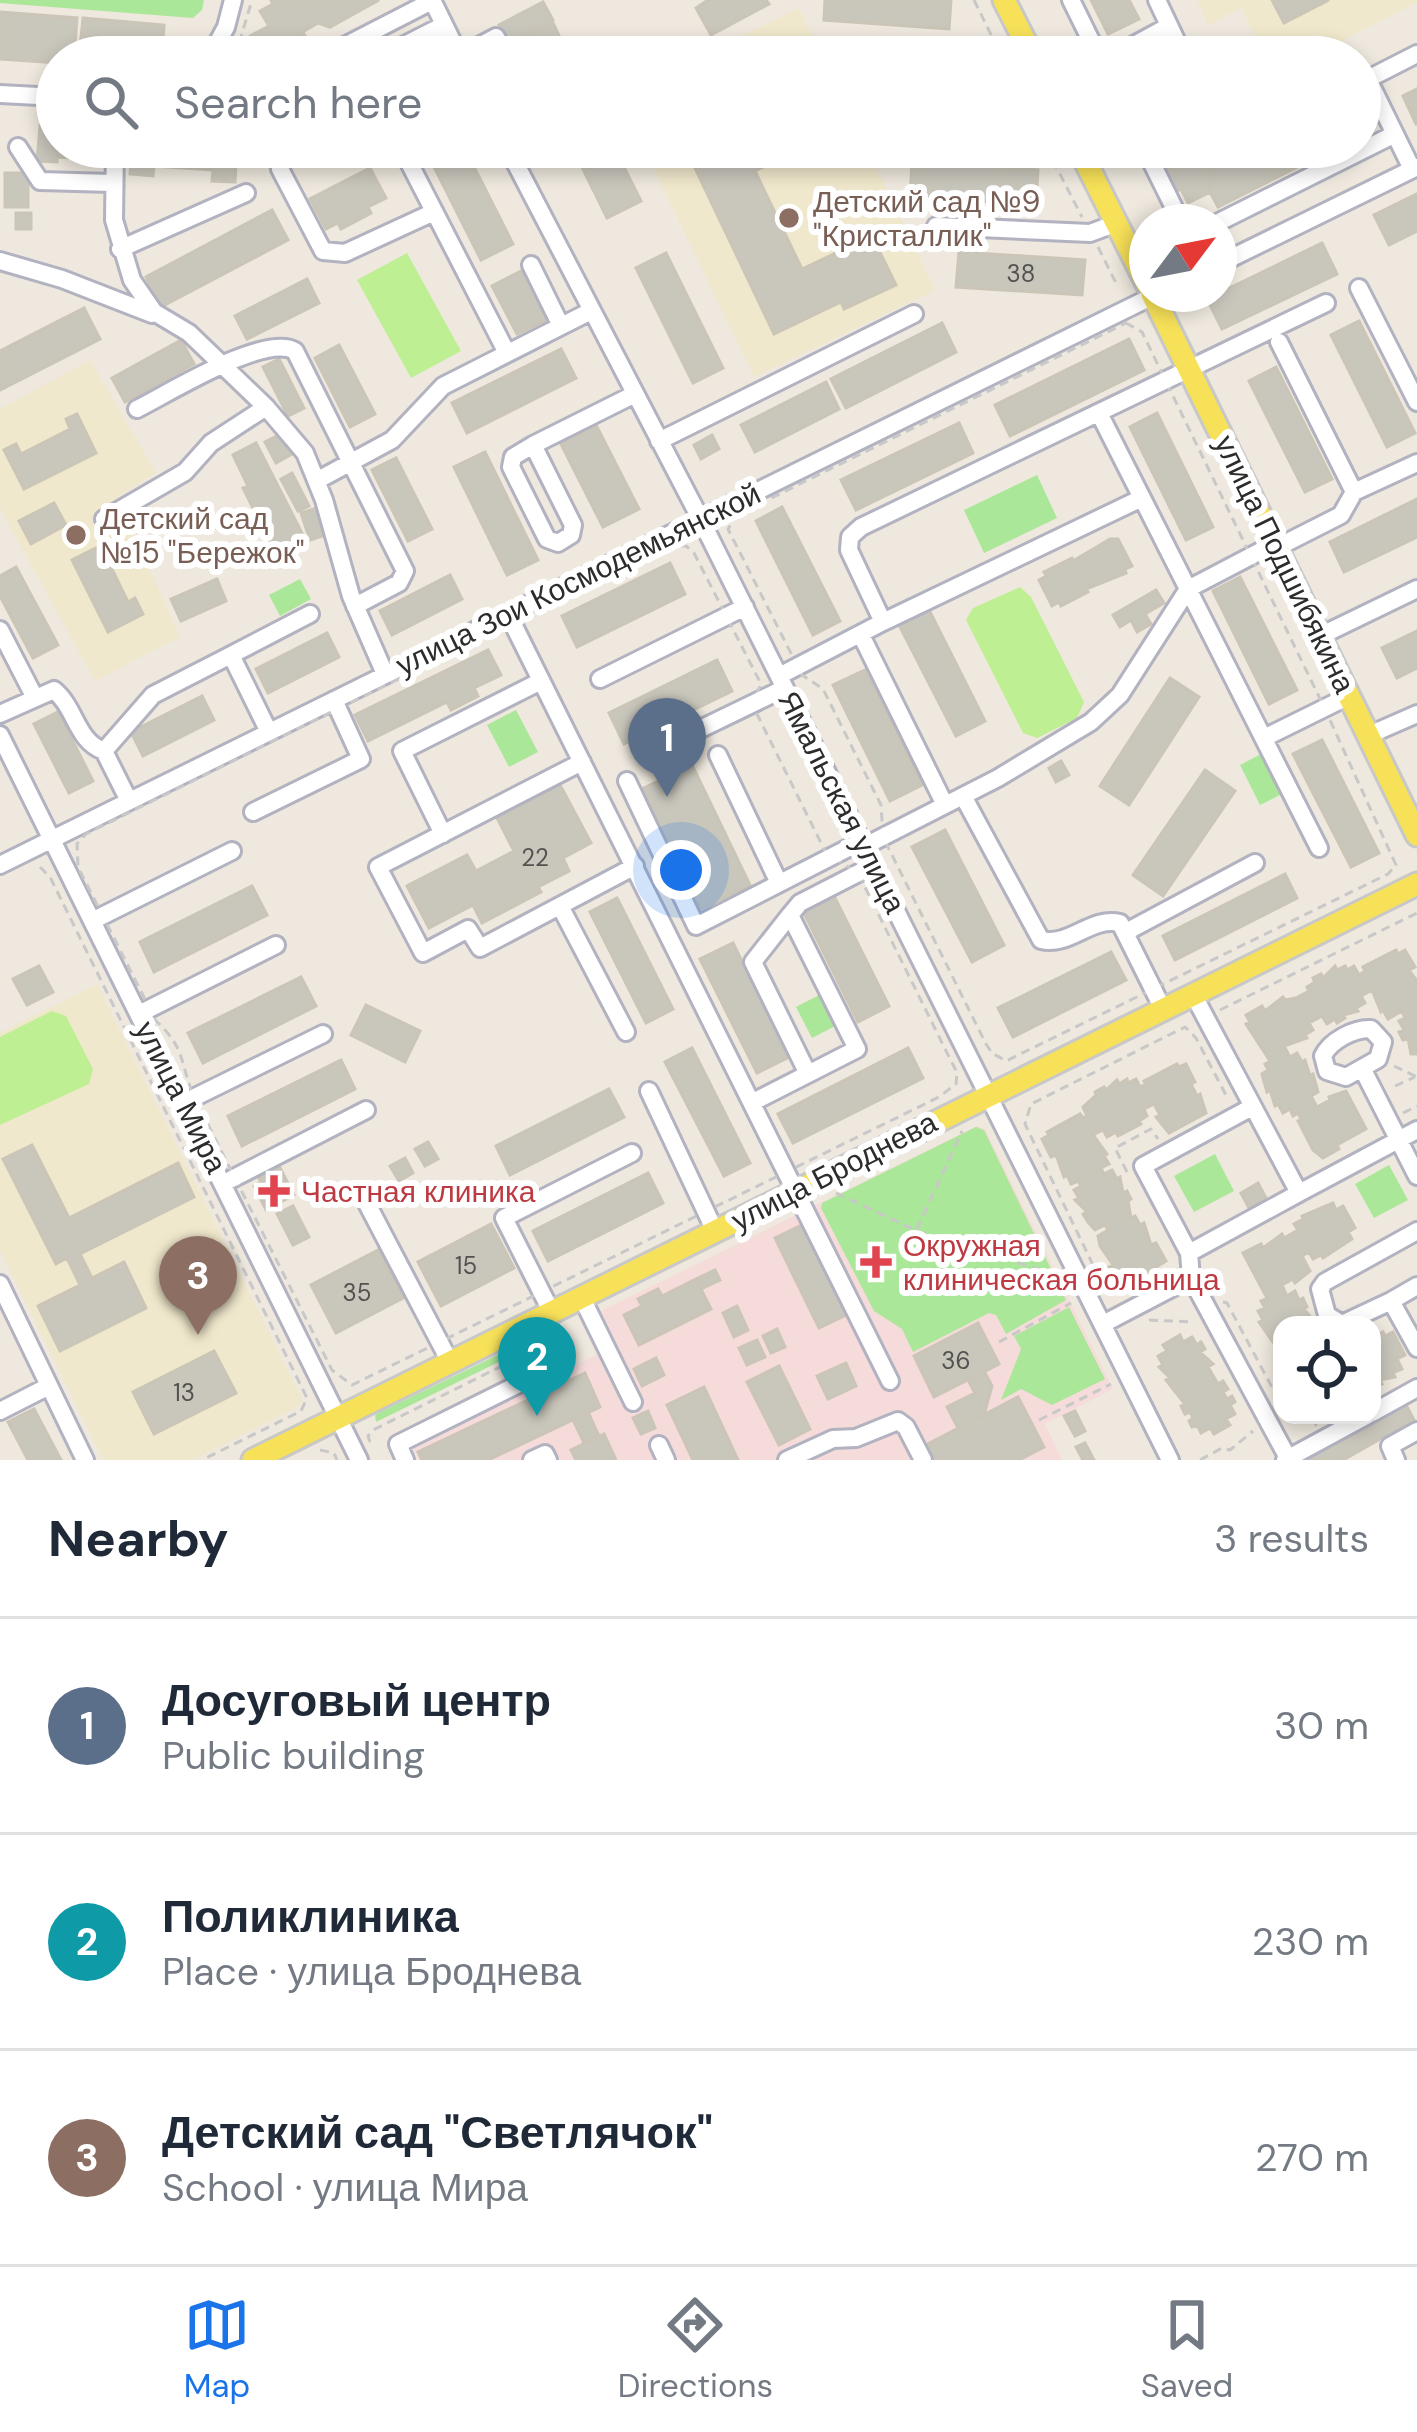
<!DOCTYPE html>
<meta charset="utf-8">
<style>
:root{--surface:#fff;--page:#f6f6f7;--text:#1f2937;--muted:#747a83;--line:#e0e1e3;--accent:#1a73e8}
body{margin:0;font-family:"DM Sans",sans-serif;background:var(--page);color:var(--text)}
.controls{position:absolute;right:36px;bottom:36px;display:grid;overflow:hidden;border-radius:24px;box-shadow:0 6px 18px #0003}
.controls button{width:108px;height:108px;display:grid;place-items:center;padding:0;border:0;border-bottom:3px solid var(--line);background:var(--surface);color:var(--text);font:60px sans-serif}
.compass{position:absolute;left:1129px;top:204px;width:108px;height:108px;border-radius:50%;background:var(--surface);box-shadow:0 6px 18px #0003;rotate:58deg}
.you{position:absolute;left:681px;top:870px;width:42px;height:42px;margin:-30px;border:9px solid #fff;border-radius:50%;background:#1a73e8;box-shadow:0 0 0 18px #1a73e833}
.badge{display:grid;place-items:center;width:78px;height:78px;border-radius:50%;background:var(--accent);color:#fff;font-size:39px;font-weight:700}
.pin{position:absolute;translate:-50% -99px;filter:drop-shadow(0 3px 6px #0008)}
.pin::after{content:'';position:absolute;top:63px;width:42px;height:36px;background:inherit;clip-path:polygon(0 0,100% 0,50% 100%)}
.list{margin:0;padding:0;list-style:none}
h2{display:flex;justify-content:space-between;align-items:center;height:156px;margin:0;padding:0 48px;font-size:51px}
h2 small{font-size:39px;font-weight:400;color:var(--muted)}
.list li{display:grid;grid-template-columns:78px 1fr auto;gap:36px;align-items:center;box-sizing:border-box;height:216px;padding:0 48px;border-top:3px solid var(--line)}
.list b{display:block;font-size:45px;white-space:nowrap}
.list p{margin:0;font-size:39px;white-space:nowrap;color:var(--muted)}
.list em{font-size:39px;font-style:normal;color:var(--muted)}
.icon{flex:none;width:66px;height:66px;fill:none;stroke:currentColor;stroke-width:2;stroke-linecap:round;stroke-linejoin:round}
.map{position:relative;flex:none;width:1417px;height:1460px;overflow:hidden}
.search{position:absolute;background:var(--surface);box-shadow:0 6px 18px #0003;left:36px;right:36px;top:36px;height:132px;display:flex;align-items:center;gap:30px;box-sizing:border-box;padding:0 42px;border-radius:66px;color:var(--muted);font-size:45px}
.sheet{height:804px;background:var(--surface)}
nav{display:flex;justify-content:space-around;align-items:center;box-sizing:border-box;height:168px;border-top:3px solid var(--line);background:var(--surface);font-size:33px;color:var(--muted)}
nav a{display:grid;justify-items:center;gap:6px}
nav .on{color:var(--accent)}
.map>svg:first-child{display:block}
.education{fill:#f0e8cc}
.medical{fill:#f5dcdb}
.green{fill:#abe798}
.pitch{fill:#bfef93}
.building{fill:#c9c6bc;stroke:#cac5b7;stroke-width:3}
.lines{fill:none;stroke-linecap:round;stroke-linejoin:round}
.minor-casing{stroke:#b2b2c0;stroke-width:22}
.major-casing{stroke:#c8c8c8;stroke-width:27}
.path{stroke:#c8c8c8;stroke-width:3;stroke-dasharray:9 6;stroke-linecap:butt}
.minor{stroke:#fff;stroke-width:16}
.major{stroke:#f7e159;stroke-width:21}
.education-dot{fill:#8d6e63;stroke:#fff;stroke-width:4.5}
.health-dot{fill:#e0444e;stroke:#fff;stroke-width:4.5}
.labels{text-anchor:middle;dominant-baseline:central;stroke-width:12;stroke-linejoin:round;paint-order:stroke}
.number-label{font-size:24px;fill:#535250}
.education-label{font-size:30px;fill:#785e54;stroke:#fff;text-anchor:start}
.street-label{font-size:30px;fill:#2c2c2c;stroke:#fff}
.health-label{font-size:30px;fill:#be3a42;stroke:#fff;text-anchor:start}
</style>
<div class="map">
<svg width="1417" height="1460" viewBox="0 0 1417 1460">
<rect width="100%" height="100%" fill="#eee8de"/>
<path class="education" d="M1197,0H1417V3L1310,57H1266L1241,8L1208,25Z
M799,8L822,57H698Z
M643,147H866L935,290L754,377Z
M90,360L156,473L117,497L180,637L95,681L0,508V409Z
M97,984L302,1399L300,1406L193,1460H103L0,1250V1033Z"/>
<path class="medical" d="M977,1126L985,1129L1113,1389L1045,1424L1062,1460H419L412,1445L617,1345L601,1311Z"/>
<path class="green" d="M0,0H204L202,10L193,18L0,3Z
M1037,475L1057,518L984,553L964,510Z
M300,579L311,599L280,616L269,595Z
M516,710L538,752L509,767L487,725Z
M1261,754L1282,794L1260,805L1240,765Z
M819,995L835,1026L812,1038L796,1007Z
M976,1127L984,1130L1066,1300L1006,1334L996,1315L989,1313L913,1352L902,1329L874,1311L821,1208L822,1203Z
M1215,1154L1234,1191L1194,1212L1174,1176Z
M1389,1165L1408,1200L1374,1218L1355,1184Z
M1069,1307L1105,1379L1052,1405L1021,1389L1001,1400L1021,1349L1014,1336Z
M539,1335L544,1340L376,1422L375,1415L382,1411Z"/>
<path class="pitch" d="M407,253L461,351L411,378L357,280Z
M1020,587L1031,597L1084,702L1077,718L1037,738L1023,733L966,620L973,608Z
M52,1011L66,1016L93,1069L89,1084L0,1125V1037Z"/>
<path class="building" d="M271,0H379L330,27L318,23L264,54L260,47L248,48L250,36L269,26L260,11L273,4Z
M766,0L769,4L711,35L696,8L708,0Z
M825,0H951L949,29L824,20Z
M1091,0H1129L1139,19L1108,34Z
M1272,0H1329L1284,23Z
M543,2L553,20L508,43L499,25Z
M0,12L77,18L74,57H57V63L0,59Z
M83,18L164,25L162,53L160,57H79Z
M553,23L569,57H531L522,38Z
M303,32L309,43L284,57H266L264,54Z
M1417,89V124H1416L1403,96Z
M40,126L57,127V147H86L85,159L57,157V162L37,161Z
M132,147H237L235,182L212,181L213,170L154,166L153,176L130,174Z
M424,147H464L513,244L481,260Z
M591,147H614L641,201L607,218L576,155Z
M685,147H805L755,171L802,269L872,236L896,285L844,309L841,302L774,334Z
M1153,147H1200L1211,168L1210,192L1188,203L1181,189L1175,192Z
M1253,147H1337L1218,207L1210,192L1211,168Z
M912,162L1038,170L1036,205L910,197Z
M370,168L386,198L368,207L371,213L341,229L338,223L326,229L310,199Z
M5,173H28V207H5Z
M1417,194V231L1389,245L1374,215Z
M272,210L288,240L161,307L146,277Z
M16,213H31V229H16Z
M1322,243L1337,274L1222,329L1207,299Z
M959,252L1085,260L1082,295L956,287Z
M666,253L723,368L693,383L636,268Z
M523,270L548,319L517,334L492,286Z
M307,279L319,303L247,339L235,316Z
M84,308L100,339L0,390V351Z
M1359,321L1415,433L1387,447L1331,335Z
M942,323L956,352L846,408L831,379Z
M1129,339L1144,370L1010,436L995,405Z
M181,340L194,364L125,402L112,378Z
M339,345L375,414L350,427L315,358Z
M561,349L576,378L467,433L452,403Z
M279,359L304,408L288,416L263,367Z
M1276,367L1332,479L1305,492L1249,381Z
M826,382L839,409L755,452L741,425Z
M1157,413L1213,527L1186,540L1130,427Z
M77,414L96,453L24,489L4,450L16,444L21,454L70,429L66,419Z
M959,423L973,453L856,510L841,480Z
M596,425L639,509L603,527L561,444Z
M281,434L292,454L276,463L265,442Z
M712,435L719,449L701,459L694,445Z
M256,443L304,537L275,552L243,488L248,486L233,455Z
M485,452L538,560L507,575L454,467Z
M396,458L432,529L408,541L372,470Z
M292,473L309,506L298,511L281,479Z
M1417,499V537L1344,572L1330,542Z
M54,503L66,525L31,544L19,521Z
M782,507L840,621L813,635L756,521Z
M317,508L325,535L310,540L301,513Z
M1110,539H1118L1132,566L1125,569L1126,573L1086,589L1088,592L1061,606L1059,602L1052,606L1039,580L1046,576L1044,572L1072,558L1073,561Z
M108,542L116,557L108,561L128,602L135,598L143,614L108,632L72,560Z
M670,563L685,594L577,647L562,616Z
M16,567L58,645L33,658L0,596V576Z
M450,575L462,599L392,635L380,611Z
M1240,577L1297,690L1269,704L1213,591Z
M217,579L226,601L181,621L171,599Z
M1156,590L1164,603L1145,614L1151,624L1137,632L1131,620L1120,627L1113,615Z
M929,610L985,721L956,736L899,625Z
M1417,631V668L1397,678L1382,648Z
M327,633L339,657L268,693L256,669Z
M488,650L501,675L474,688L478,696L451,710L447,702L368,741L355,715Z
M717,660L732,691L624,744L609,713Z
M865,670L922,785L890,801L833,685Z
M1170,678L1199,697L1129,805L1100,786Z
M202,696L214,720L143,756L131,732Z
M58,712L93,781L69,793L34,724Z
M1322,740L1379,853L1351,867L1293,754Z
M1061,761L1069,775L1056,782L1049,768Z
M692,765L750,885L701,909L642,789Z
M1205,770L1235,791L1163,896L1133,875Z
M560,785L591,843L563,858L569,871L538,887L541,892L482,923L473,905L429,928L407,886L467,855L476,871L514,851L497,818Z
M945,830L1004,945L972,962L912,847Z
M1285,874L1297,898L1175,960L1163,936Z
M252,886L267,915L154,972L140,942Z
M833,894L889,1006L858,1022L802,909Z
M617,898L673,1009L646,1023L590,912Z
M733,943L789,1057L757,1073L700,959Z
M1396,950L1398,954L1405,950L1415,967L1409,970L1417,981V1054H1411L1408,1038L1403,1040L1399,1032L1404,1030L1399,1021L1405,1018L1402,1011L1388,1019L1383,1010L1381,1012L1372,990L1361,996L1365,1003L1356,1008L1358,1011L1343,1015L1345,1018L1337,1023L1335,1019L1327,1024L1322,1016L1309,1023L1313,1030L1305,1035L1307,1038L1284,1046L1290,1057L1297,1053L1302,1062L1305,1060L1310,1076L1313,1074L1318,1092L1311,1096L1317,1107L1330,1100L1329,1097L1346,1091L1366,1129L1337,1145L1339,1149L1323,1158L1313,1150L1298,1121L1301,1119L1298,1113L1293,1116L1290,1109L1283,1113L1278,1104L1275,1106L1270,1090L1267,1092L1262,1074L1268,1070L1265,1064L1270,1061L1246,1024L1250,1022L1246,1015L1262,1006L1265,1011L1283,997L1285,1000L1296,998L1309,991L1307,987L1315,982L1313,978L1321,974L1323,978L1335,966L1337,970L1345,966L1347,970L1354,966L1359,975L1365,971L1363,967Z
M1111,952L1126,980L1013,1037L998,1008Z
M39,966L53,992L27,1005L13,979Z
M301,977L316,1006L203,1063L188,1033Z
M366,1005L420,1031L405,1062L351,1035Z
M692,1048L750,1163L724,1176L665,1062Z
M908,1048L923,1078L793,1143L778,1114Z
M341,1060L355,1089L242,1146L228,1116Z
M1177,1064L1179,1067L1186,1064L1195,1082L1191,1084L1197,1096L1200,1094L1206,1113L1169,1133L1156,1117L1160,1115L1154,1104L1144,1109L1147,1116L1139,1121L1141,1124L1118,1136L1116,1132L1107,1137L1103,1130L1093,1135L1107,1154L1104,1156L1109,1164L1101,1168L1104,1174L1112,1170L1117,1179L1120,1177L1123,1193L1127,1191L1131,1199L1128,1201L1131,1218L1135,1216L1140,1225L1144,1223L1151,1245L1156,1243L1166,1261L1127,1285L1125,1282L1119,1285L1109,1267L1113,1265L1100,1246L1098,1236L1108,1230L1105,1225L1095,1230L1088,1222L1083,1214L1087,1212L1075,1200L1079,1198L1074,1190L1081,1186L1078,1181L1071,1184L1067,1175L1064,1177L1056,1155L1051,1157L1042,1139L1049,1135L1047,1132L1080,1114L1083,1118L1087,1116L1083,1107L1096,1095L1095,1092L1104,1087L1106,1090L1117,1080L1119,1084L1127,1079L1128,1083L1136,1079L1140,1087L1146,1084L1144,1081Z
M609,1089L624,1117L510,1175L496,1146Z
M428,1142L438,1159L425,1166L415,1149Z
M32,1145L69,1218L178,1163L194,1197L80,1254L92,1278L124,1262L146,1308L60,1351L38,1306L80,1285L67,1258L56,1264L3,1159Z
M405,1158L413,1173L399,1181L390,1166Z
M279,1166L294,1195L266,1210L254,1186L261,1182L258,1177Z
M648,1173L663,1203L548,1261L533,1231Z
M1258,1183L1266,1198L1249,1208L1241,1193Z
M1333,1203L1336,1210L1343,1206L1353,1224L1355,1228L1348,1232L1352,1239L1323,1258L1321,1255L1313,1259L1309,1252L1302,1256L1310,1271L1295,1283L1293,1279L1282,1285L1287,1296L1295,1291L1299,1300L1303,1298L1307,1307L1304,1309L1314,1321L1312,1325H1282L1279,1351L1259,1322L1263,1320L1258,1311L1265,1308L1261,1301L1267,1298L1243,1253L1261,1244L1263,1248L1282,1234L1284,1238L1298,1230L1294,1224L1303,1219L1302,1216Z
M293,1206L309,1237L293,1245L277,1214Z
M491,1224L514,1268L441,1306L418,1262Z
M802,1225L846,1315L819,1328L775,1238Z
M378,1250L403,1298L336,1333L311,1285Z
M715,1270L720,1280L701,1289L696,1279Z
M696,1279L711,1309L639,1345L624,1315L642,1306L638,1299L658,1289L662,1296Z
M737,1306L748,1330L734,1337L723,1313Z
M978,1323L999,1364L934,1397L914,1356Z
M777,1329L785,1347L771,1353L763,1336Z
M1383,1332L1385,1336L1393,1332L1405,1355L1397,1359L1402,1369L1393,1373L1395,1377L1380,1380L1382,1384L1373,1388L1372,1337Z
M1180,1335L1183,1342L1192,1337L1197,1345L1201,1342L1205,1349L1200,1352L1213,1364L1208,1367L1218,1384L1223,1381L1228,1389L1223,1392L1227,1399L1232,1396L1235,1402L1230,1405L1235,1414L1226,1419L1230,1425L1214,1434L1210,1428L1201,1433L1197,1425L1192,1427L1189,1421L1193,1418L1190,1412L1185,1414L1181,1406L1185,1404L1166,1380L1170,1378L1159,1367L1163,1365L1158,1356L1167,1351L1163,1345Z
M757,1340L765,1357L747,1365L739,1348Z
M214,1351L236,1393L154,1434L133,1392Z
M656,1358L664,1375L642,1386L634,1369Z
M846,1363L856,1386L828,1399L817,1376Z
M779,1366L810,1429L779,1445L747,1382Z
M984,1371L992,1386L984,1415L958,1428L947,1407L975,1393L968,1380Z
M585,1373L600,1407L488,1460H422L418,1452Z
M704,1387L738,1460H693L667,1405Z
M1018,1397L1044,1447L1019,1460H936L928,1444Z
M1405,1403L1414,1420L1343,1460H1304Z
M34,1409L61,1460H28L8,1422Z
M648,1411L655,1428L641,1434L633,1418Z
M1075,1411L1085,1431L1075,1436L1064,1416Z
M588,1412L599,1436L584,1443L573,1420Z
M604,1434L616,1460H576L571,1450Z
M1085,1443L1094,1460H1083L1076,1447Z"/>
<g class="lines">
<defs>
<path id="minor" d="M432,0L460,57
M1071,0L1099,57
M1157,0L1184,57
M460,56L496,37L507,57
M210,57L226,27L233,0
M323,57L432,1
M381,57L444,25
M1112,57L1169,26
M1361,78L1368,79L1417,54
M1368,79L1412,169
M0,94L57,97
M18,147L40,181L112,183
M115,147L114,220L132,280L154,312L189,333L266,407L305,453L324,500L351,596L385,674
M302,147L285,158L280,169L323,251L345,253L434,212
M401,147L507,353
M507,147L700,518L1170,1460
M1144,147L1181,222
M1219,222L1395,134
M936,226L1090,233L1117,223
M120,249L246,193
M0,261L62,279L152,314
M1219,264L1417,167
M531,265L561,326
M1359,288L1417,402
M1279,342L1354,492
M137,409C169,393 265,333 295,351L405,571L399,583L355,606
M659,441L914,314
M533,445L513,457L511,467L547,539L558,543L571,535L573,525L533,445L635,394
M318,480L392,440L443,386L591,311
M1142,498L1319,848
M104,519L185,472L211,443L266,407
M1276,548L1341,515L1354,492L1417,463
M508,614L890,1381
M883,622L1142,498L1099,413
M0,630L34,696
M861,635L945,805
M1320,636L1417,589
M231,655L310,614
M779,676L883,622L849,550L850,537L861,527L1326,303
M600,679L745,607
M0,714L54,690C76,708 76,741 104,751
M0,735L359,1460
M1369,735L1417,714
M1264,738L1349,696
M657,750L785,688
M718,755L779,883
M582,762L378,867L423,953L468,929L480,948L635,866
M627,781L696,926L862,841
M963,796L1041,940C1070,947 1091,916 1120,923L1163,1009
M129,801L104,751L153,695L231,655L269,732
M253,812L361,759L334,700
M443,834L402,751L541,681
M865,846L998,778L1091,722L1120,695L1188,589L1274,544
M0,865L1157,294
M560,906L626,1032
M790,915L753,962L808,1074
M92,921L232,851
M1126,932L1255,863
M1193,994L1299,1193L1417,1130
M139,1014L276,945
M1371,1029L1383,1042L1378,1059L1346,1077L1327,1071L1323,1056C1330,1041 1354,1028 1371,1029Z
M1362,1068L1417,1176
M649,1091L715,1231
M753,1102L857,1049L790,915L800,903L874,865
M183,1103L323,1034
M224,1183L366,1110
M362,1194L450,1362
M1189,1253L1143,1166L1252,1107
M1191,1278L1288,1458
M0,1284L85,1460
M1417,1286L1391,1301L1417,1348
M581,1296L633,1402
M1391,1301L1342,1324L1327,1315L1320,1289L1325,1282L1417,1231
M551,1311L504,1218L632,1153
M1103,1324L1191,1278L1189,1253L1299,1193
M0,1411L49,1386
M1372,1413L1417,1388
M659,1445L666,1460
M405,1460L398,1444L561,1363L538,1317
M532,1460L545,1454L548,1460
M787,1460L833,1439L856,1438L898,1421L906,1427L923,1460
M1285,1460L1368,1415
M1396,1460L1390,1446L1417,1431"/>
<path id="major" d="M1004,0L1033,57
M1078,147L1147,284
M1152,294L1417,835
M253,1460L1417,884"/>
</defs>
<use href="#minor" class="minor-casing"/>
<use href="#major" class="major-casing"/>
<path class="path" d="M974,0L1002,57
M235,57L252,0
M1046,147L1082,217
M1098,247L1116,283
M1126,323L1142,332L1324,707L1396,865L1388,874L1006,1061L992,1053L986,1044L883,837L881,805L823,689L802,675L728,529L737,515Z
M666,546H686L694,553L761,684L752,704L826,853L858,873L951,1061L957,1072L956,1084L939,1097L352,1385L332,1370L194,1097C180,1064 186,1048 156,1021L78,867L77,844L86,834Z
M40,867L50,877L307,1398L301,1411L202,1460
M1220,1010L1417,913
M1394,1066L1417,1077
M1395,1086L1415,1077
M1403,1113L1417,1106
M1127,1172L1115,1148L1151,1129L1158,1139
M836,1193L917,1231L1057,1275
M917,1229L962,1131
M1093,1265L1025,1124L1031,1104L1185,1027L1196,1038L1228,1099
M1223,1302L1227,1303L1282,1406
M1149,1320L1193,1322
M999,1342L1071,1303
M1039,1420L1111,1384
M1316,1426L1315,1421L1327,1415
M370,1442L368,1436L373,1430L534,1350
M320,1450L334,1453L337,1460
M1200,1460L1222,1448L1230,1450L1253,1431"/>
<use href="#minor" class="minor"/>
<use href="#major" class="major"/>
</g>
<g class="education-dot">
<circle cx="789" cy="218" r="12"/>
<circle cx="76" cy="535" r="12"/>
</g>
<g class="health-dot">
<path d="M268 1173h12v12h12v12h-12v12h-12v-12h-12v-12h12z"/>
<path d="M870 1244h12v12h12v12h-12v12h-12v-12h-12v-12h12z"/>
</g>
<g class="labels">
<g class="number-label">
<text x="1021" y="273">38</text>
<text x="535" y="857">22</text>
<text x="466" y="1265">15</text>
<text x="357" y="1292">35</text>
<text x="956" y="1360">36</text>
<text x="184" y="1392">13</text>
</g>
<g class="education-label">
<text x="813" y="201">Детский сад №9<tspan x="813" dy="34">"Кристаллик"</tspan></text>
<text x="100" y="518">Детский сад<tspan x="100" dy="34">№15 "Бережок"</tspan></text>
</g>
<g class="street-label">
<text transform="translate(1285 564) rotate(64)">улица Подшибякина</text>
<text transform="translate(578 579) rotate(-26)">улица Зои Космодемьянской</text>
<text transform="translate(842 802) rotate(63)">Ямальская улица</text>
<text transform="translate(181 1097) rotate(63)">улица Мира</text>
<text transform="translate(834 1171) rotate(-27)">улица Броднева</text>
</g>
<g class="health-label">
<text x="301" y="1191">Частная клиника</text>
<text x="903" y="1245">Окружная<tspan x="903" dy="34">клиническая больница</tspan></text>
</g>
</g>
</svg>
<div class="controls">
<button><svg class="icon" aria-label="locate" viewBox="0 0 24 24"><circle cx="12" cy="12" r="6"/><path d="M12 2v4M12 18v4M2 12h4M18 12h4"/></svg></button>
</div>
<svg class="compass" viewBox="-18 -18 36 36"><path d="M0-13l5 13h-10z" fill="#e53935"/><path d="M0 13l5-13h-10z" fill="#747a83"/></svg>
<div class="you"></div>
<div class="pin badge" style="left:667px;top:797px;background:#5c6f8a">1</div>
<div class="pin badge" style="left:537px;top:1416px;background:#0f9aa8">2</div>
<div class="pin badge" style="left:198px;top:1335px;background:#8d6e63">3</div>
<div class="search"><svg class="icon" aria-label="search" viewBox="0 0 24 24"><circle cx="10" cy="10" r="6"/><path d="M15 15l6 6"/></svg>Search here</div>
</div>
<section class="sheet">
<h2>Nearby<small>3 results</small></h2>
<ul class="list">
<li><span class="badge" style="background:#5c6f8a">1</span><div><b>Досуговый центр</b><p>Public building</p></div><em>30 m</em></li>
<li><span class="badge" style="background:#0f9aa8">2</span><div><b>Поликлиника</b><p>Place · улица Броднева</p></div><em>230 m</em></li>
<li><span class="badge" style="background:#8d6e63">3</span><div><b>Детский сад &quot;Светлячок&quot;</b><p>School · улица Мира</p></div><em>270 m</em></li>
</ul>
</section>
<nav>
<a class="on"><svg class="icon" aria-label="map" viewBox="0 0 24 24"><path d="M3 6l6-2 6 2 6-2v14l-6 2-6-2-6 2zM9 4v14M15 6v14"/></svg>Map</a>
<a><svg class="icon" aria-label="directions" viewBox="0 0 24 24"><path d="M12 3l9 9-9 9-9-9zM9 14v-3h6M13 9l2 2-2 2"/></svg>Directions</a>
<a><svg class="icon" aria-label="saved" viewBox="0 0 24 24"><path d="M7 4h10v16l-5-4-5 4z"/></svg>Saved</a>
</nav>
